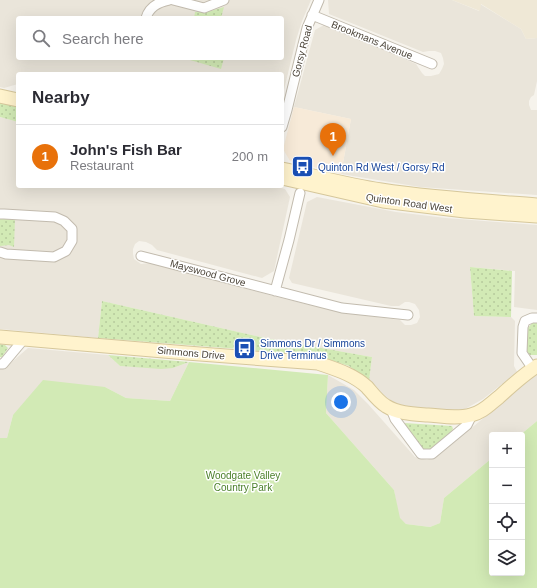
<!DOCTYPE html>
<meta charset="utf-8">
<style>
:root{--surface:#fff;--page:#f2f2f3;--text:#2b2b33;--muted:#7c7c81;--line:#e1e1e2;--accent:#ea580c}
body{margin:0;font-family:Helvetica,sans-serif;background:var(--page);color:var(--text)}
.controls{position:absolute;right:12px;bottom:12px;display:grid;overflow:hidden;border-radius:4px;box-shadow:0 4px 16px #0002}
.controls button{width:36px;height:36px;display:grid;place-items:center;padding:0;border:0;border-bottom:1px solid var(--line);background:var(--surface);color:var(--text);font:20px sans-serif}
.you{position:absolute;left:341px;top:402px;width:14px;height:14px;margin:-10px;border:3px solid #fff;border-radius:50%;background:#1a73e8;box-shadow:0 0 0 6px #1a73e833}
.badge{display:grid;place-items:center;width:26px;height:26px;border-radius:50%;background:var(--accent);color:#fff;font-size:13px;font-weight:700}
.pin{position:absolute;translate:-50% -33px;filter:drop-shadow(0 1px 2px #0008)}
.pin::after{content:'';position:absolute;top:21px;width:14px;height:12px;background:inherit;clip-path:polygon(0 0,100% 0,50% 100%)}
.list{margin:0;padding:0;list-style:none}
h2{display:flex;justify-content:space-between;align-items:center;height:52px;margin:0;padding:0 16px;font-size:17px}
h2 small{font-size:13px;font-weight:400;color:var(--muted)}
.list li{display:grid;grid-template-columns:26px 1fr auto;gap:12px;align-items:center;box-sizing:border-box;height:64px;padding:0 16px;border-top:1px solid var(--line)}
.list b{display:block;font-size:15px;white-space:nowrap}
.list p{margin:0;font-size:13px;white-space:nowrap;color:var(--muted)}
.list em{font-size:13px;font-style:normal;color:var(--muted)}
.icon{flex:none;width:22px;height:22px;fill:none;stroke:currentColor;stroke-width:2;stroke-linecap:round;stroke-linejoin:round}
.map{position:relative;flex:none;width:537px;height:588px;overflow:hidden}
.search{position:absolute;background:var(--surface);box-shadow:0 4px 16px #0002;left:16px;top:16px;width:268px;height:44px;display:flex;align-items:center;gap:10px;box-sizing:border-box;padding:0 14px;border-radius:4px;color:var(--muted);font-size:15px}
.panel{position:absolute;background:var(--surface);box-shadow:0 4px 16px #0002;left:16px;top:72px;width:268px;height:116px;border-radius:4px}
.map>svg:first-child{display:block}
.residential{fill:#eae5da;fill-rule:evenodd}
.commercial{fill:#f7ead8}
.education{fill:#efe8d6}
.grass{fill:url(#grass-dots)}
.green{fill:#d2eab5}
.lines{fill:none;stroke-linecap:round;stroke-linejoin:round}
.street-casing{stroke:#c2bbae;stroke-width:11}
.secondary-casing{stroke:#d6c79b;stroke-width:15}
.street{stroke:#fff;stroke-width:9}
.secondary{stroke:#fff3cd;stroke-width:13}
.labels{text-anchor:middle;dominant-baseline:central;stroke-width:3;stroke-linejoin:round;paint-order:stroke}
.street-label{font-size:10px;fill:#4b4439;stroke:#fff}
.transit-label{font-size:10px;fill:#164399;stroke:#fff;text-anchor:start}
.park-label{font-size:10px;fill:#4a7f2a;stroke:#fff}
</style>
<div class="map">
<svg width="537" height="588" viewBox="0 0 537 588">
<defs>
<pattern id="grass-dots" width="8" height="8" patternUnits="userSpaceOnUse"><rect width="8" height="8" fill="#d2eab5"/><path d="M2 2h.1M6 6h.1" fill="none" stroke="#b6ca9c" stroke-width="1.8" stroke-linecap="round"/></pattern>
</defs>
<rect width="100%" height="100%" fill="#f6f3ec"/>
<path class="residential" d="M0,0H311L302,21L296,40L282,98V74H18V84L4,88L0,87ZM18,18H282V58H18Z
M328,0H452L479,11L480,4L521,29L526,39L537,38V81L534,95L531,97L529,101V105L531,110H537V195L420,187L341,174L351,119L294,107L315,30L324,25L366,42L416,64L422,73L425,76H431L439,74L442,69L444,64L443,58L441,53L435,51H429L423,52L329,14Z
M0,117L18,122V186H274L285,189L290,197L274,271L262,278L157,250L152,245L146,242L139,241L135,244L133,249V254L134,259L141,264L150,263L277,297L339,312L400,320L405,325H411L417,323L420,317L419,310L415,304L409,302H405L399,306H391L292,283L289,278L307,202L317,197L396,212L446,218L537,225V310L514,307L515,271L470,267L474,316L511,317L515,321L514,366L523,383L537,373V421L520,435H492V458L444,498L440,523L430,527L406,524L399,518L394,490L326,413L328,375L354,390L368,404L415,457L427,460L439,455L510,396L502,384L483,399L465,409L448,411L395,405L386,399L369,381L372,357L265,338L102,301L98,338L0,329Z
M28,348L108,355L120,366L173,368L189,362L170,401L126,398L105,387L13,415L7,438H0V367H6Z"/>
<path class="commercial" d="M294,107L351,119L341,174L290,161L283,149Z"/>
<path class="education" d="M452,0H537V38L526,39L521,29L481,4L480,11Z"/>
<path class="grass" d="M224,7L221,18H194L195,12H207Z
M183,58H224L221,69Z
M0,100L18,105V122L0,117Z
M0,217L15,219L14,247L9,245L0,246Z
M470,267L512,271L511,317L474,316Z
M102,301L265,338L372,357L369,381L349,366L324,358L239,349L98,338Z
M532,323H537V355H530L525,350L528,328Z
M0,344L5,345L8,348L2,357H0Z
M108,355L189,362L173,368L161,369L120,366Z
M404,423L452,426L453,429L449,435L429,450H423L403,424Z"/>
<path class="green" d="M189,362L328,375L326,413L394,490L400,518L406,524L430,527L440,523L444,498L492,458V573H522V435H520L537,421V588H0V438H7L13,415L43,380L105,387L126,398L170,401Z"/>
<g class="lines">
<defs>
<path id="street" d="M173,0L204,8L224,0
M312,15L432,64
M146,18C149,7 159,2 169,0
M282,127L287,110L307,28L319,0
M0,214H4L55,217L64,221L72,229V241L66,251L54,257L6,254L0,252
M141,256L342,308L408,315
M275,291L289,240L300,193
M0,364H3L24,339
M533,369L522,353L523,327L525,321L532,318H537
M391,409L395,419L421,454H432L467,425L472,415"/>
<path id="secondary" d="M0,96L18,100
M282,169C315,176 348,185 381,190C433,198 485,201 537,205
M282,178L383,201L465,211L537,216
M0,337L187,353L318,363C335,369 353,374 367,387C373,394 379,402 386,406C399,414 414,414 428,415C442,416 457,419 471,415C482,413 490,404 499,397C511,386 523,375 537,366"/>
</defs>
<use href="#street" class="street-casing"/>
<use href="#secondary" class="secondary-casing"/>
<use href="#street" class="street"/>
<use href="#secondary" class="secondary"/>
</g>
<defs>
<symbol id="bus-square" viewBox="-11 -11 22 22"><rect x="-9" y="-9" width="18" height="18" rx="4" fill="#1a4fb4" stroke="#fff"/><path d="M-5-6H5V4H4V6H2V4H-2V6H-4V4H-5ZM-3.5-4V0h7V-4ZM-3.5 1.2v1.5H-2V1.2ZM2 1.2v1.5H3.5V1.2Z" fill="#fff"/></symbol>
</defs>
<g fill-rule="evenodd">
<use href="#bus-square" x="290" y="154" width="25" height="25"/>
<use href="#bus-square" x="232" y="336" width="25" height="25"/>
</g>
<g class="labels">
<g class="street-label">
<text transform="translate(372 40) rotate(22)">Brookmans Avenue</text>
<text transform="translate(302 51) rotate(-75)">Gorsy Road</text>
<text transform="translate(409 203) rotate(8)">Quinton Road West</text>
<text transform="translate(208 273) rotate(15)">Mayswood Grove</text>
<text transform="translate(191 353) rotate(5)">Simmons Drive</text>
</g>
<g class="transit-label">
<text x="318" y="167">Quinton Rd West / Gorsy Rd</text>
<text x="260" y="343">Simmons Dr / Simmons<tspan x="260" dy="12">Drive Terminus</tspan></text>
</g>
<g class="park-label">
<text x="243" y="475">Woodgate Valley<tspan x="243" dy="12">Country Park</tspan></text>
</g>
</g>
</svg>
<div class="controls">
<button>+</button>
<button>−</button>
<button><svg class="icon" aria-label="locate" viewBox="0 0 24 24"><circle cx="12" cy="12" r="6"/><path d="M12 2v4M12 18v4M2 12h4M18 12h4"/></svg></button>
<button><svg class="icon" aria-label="layers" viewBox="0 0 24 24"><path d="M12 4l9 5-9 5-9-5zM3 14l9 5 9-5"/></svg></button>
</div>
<div class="you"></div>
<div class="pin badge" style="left:333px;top:156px;background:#e8710a">1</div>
<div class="search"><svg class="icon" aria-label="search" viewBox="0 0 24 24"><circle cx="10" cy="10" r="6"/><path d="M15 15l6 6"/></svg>Search here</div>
<section class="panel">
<h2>Nearby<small></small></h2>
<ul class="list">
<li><span class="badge" style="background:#e8710a">1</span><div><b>John's Fish Bar</b><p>Restaurant</p></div><em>200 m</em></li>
</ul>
</section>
</div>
